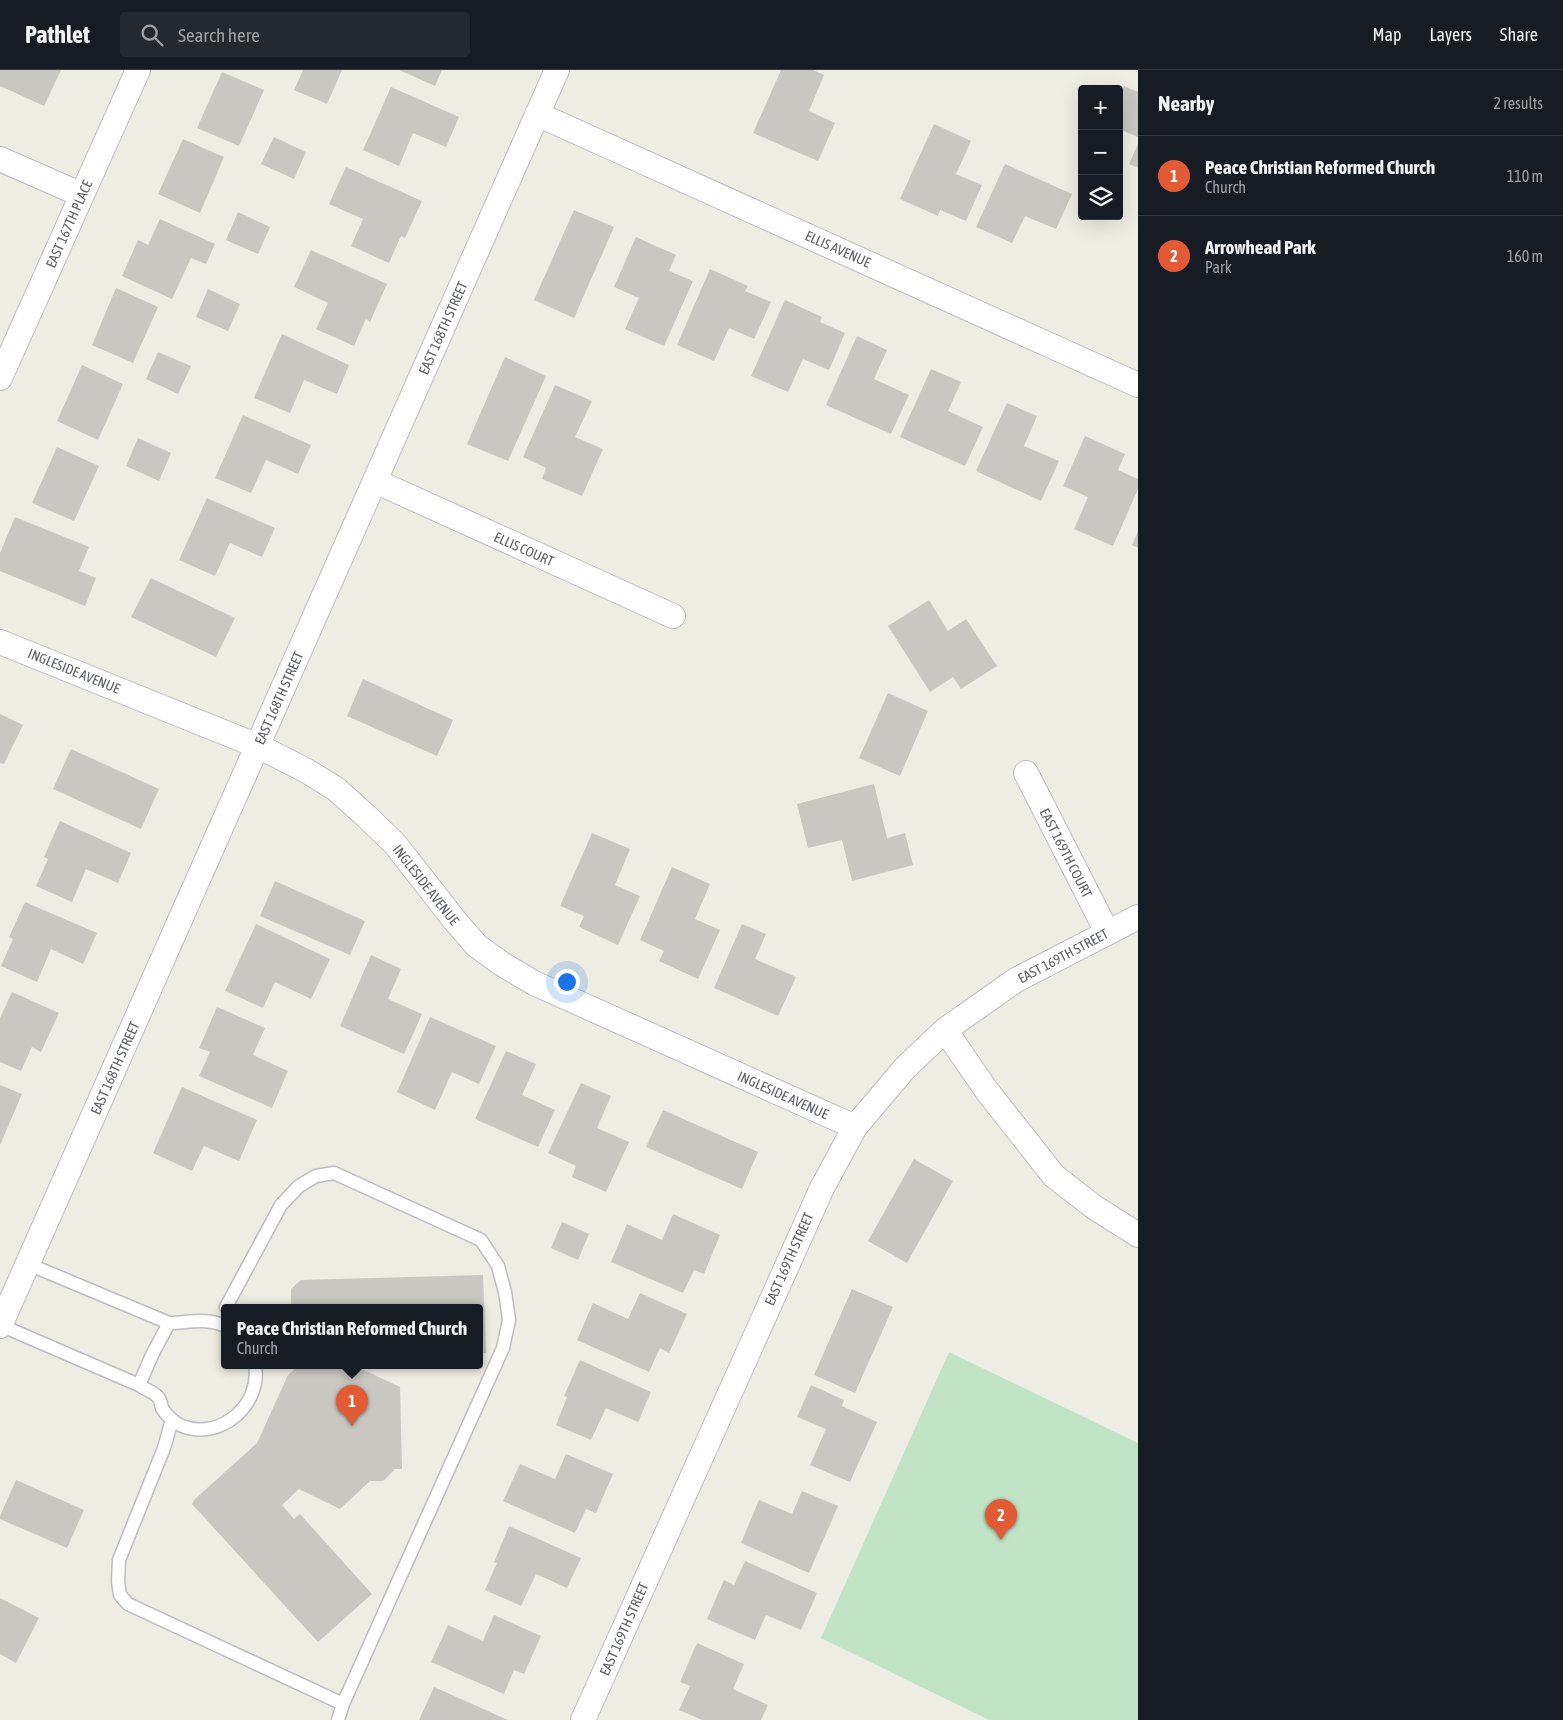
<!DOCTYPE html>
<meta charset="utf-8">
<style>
:root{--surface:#171b24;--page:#242831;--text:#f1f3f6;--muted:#9ea1a6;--line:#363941;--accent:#e25b35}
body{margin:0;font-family:"Asap Condensed",sans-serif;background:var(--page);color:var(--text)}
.controls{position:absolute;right:15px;top:15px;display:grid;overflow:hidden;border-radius:5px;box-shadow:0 5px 20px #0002}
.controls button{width:45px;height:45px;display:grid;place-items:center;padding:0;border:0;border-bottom:1px solid var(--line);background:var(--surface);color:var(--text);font:25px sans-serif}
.you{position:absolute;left:566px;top:911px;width:18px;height:18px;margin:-12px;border:4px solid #fff;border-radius:50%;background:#1a73e8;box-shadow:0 0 0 8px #1a73e833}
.badge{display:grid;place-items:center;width:32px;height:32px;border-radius:50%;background:var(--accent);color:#fff;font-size:16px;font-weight:700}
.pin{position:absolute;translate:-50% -41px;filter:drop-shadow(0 1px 2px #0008)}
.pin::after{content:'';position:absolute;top:26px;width:18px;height:15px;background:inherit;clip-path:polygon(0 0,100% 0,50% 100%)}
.popup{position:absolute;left:221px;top:1234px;width:262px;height:65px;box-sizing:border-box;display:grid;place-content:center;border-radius:5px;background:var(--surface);filter:drop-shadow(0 1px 4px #0005);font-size:16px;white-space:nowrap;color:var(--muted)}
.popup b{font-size:19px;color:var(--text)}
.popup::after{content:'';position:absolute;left:50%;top:100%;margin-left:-10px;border:10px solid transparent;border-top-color:var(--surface)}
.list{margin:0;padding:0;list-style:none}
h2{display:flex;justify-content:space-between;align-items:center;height:65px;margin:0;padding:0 20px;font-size:21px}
h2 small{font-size:16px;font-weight:400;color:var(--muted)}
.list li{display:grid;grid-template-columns:32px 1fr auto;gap:15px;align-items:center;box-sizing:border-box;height:80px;padding:0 20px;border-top:1px solid var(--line)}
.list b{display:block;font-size:19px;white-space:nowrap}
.list p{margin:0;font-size:16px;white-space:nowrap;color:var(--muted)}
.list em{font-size:16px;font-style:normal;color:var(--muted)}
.icon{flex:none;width:28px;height:28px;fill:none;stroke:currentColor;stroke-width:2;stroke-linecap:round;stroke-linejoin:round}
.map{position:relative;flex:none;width:1138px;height:1650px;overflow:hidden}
header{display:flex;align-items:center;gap:30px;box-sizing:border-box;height:70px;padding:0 25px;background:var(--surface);border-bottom:1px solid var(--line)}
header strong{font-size:24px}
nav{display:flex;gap:28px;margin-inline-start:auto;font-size:18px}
.search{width:350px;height:45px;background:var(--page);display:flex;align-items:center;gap:12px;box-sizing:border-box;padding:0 18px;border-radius:5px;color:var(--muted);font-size:19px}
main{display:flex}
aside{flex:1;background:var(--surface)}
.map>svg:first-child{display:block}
.green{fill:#c1e4c6}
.building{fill:#c9c7c1}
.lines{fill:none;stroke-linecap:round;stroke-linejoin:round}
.lane-casing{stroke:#bbbcc2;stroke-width:15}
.street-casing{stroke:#bbbcc2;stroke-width:26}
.lane{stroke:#fff;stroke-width:12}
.street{stroke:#fff;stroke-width:24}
.labels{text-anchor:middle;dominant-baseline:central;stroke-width:5;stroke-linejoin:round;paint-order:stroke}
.street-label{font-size:14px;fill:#5c5e64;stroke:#fff}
</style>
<header>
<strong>Pathlet</strong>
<div class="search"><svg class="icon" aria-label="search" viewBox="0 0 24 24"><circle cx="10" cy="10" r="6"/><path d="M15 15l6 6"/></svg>Search here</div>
<nav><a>Map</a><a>Layers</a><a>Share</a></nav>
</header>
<main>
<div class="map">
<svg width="1138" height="1650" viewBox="0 0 1138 1650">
<rect width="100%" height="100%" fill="#eeede3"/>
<path class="green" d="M949,1282L1138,1373V1650H989L821,1568Z"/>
<path class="building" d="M0,0H61L44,36L0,16Z
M303,0H342L327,34L294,20Z
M399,0H442L435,16Z
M781,0H813L824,5L809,41L835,53L818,91L753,63Z
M222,2L264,20L239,76L197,58Z
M1124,16L1138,22V67L1119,59V26Z
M391,17L459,47L446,77L413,63L399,96L363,80Z
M934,54L971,71L956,104L982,115L966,151L940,140L938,146L900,129Z
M274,67L306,82L294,109L261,94Z
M183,69L224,87L200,143L158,124Z
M1138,74V98L1129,94Z
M1005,94L1072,124L1056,159L1025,146L1012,173L976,157Z
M346,97L422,131L405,168L401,166L389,193L351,176L363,149L329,134Z
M574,140L614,157L574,248L534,230Z
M238,142L270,157L258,184L226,170Z
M160,149L215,174L206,194L191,188L172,229L122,206L138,170L148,175Z
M636,167L676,185L669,201L693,211L664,276L625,259L639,228L614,217Z
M311,180L387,214L370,252L366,249L354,276L316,259L328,233L294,217Z
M710,199L748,216L745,221L771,232L754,269L729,258L714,291L677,275Z
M116,218L158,237L133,293L92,275Z
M208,219L240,234L228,261L196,247Z
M785,230L822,247L820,252L845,263L829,300L803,289L788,322L751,306Z
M282,264L349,295L337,324L304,310L290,343L254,328Z
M857,266L887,280L874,309L909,325L891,364L826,335Z
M158,282L191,296L178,324L146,309Z
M505,287L546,306L508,391L467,374Z
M82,295L123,314L98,370L57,351Z
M931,299L961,312L948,341L983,357L965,396L900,367Z
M555,315L592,331L575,367L603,379L582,426L542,409L546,398L523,387Z
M1007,333L1037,346L1024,376L1059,391L1041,431L976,401Z
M243,345L311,375L298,404L266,390L251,423L215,408Z
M1085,366L1125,384L1118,400L1138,409V419L1113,476L1074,459L1088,427L1063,416Z
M138,368L171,383L159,411L126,396Z
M57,377L99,396L74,451L32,433Z
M207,428L275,458L262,487L230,473L215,506L179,490Z
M15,447L89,477L79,501L96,508L85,536L0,501V483Z
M1138,461V478L1132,475Z
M151,508L235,548L216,587L131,547Z
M929,530L948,561L966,549L997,596L961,619L953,607L930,622L888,556Z
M363,609L453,650L437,686L347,646Z
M888,623L928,641L900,706L859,688Z
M0,644L23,655L4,694L0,693Z
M71,679L159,719L141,759L53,719Z
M874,714L887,768L905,763L913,795L852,811L842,770L808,778L797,734Z
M60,751L131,783L118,813L86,799L72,832L36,816L48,789L44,787Z
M592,763L630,779L615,815L640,826L618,875L579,857L584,846L560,836Z
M672,797L710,814L695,849L720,860L698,909L659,891L664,881L640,870Z
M275,811L365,851L350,885L260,846Z
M25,832L97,863L83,894L51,879L37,912L1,896L13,869L9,867Z
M256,854L330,889L311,929L275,912L263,938L225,921Z
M742,854L766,864L755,889L796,907L778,946L714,918Z
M371,885L401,899L388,929L422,944L404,984L340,956Z
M12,922L59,943L41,982L32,977L21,1001L0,992V948Z
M217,937L265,958L253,985L288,1001L272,1038L199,1006L210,982L199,978Z
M430,947L496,976L479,1014L452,1002L435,1040L397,1022Z
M506,981L536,994L522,1025L555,1040L538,1077L475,1049Z
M581,1013L611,1026L597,1058L629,1072L606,1122L572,1107L576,1096L548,1083Z
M0,1015L22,1024L0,1075Z
M182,1017L257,1050L239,1091L204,1076L192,1101L153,1083Z
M663,1040L758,1082L742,1119L646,1077Z
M914,1089L953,1111L907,1193L868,1171Z
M673,1144L720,1165L704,1204L694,1200L683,1223L611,1192L627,1154L662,1170Z
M562,1152L589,1164L578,1190L551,1178Z
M483,1205L486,1283H480V1237H291V1219L301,1210Z
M852,1219L893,1237L855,1323L814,1305Z
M640,1223L687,1244L669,1283L660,1278L649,1302L577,1270L593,1233L628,1249Z
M580,1290L651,1322L638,1352L606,1338L591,1370L556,1355L567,1327L564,1326Z
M294,1295H353L400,1317L402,1399H395L383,1411H370L340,1439L299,1419L282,1435L294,1449L300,1444L372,1524L318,1572L192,1434L195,1429L257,1373L288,1305L294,1300Z
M811,1315L844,1330L842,1336L877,1352L850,1412L810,1395L826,1359L797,1347Z
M566,1384L613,1404L596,1443L586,1439L575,1463L503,1431L520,1394L555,1409Z
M16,1410L84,1440L67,1478L0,1449V1446Z
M802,1421L838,1436L809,1503L741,1473L759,1430L792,1444Z
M509,1456L581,1488L567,1518L536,1504L521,1536L485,1520L497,1493L494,1492Z
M745,1491L817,1523L801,1560L766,1545L755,1570L707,1549L724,1510L734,1515Z
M0,1528L39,1548L16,1593L0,1584Z
M494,1545L541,1566L524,1604L514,1600L504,1624L431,1592L448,1555L483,1571Z
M697,1573L744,1594L733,1619L768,1635L761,1650H702L679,1640L690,1616L680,1612Z
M434,1617L508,1650H419Z"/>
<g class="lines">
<defs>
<path id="lane" d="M28,1194L169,1253C188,1253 207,1247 225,1256
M226,1237L281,1135L299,1116L316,1106L334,1103L481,1170L498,1196L505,1222L509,1250L503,1278L343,1634L338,1650
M0,1255L139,1315C144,1319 154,1322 158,1327C161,1330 161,1335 162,1338C166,1345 174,1353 182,1356C220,1371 262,1335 255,1295
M139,1315L152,1285L169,1253
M172,1350L164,1378L119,1490L118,1511L120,1525L128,1534L343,1634"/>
<path id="street" d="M537,44L1138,315
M0,89L82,125
M0,308L138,0
M375,411L673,546
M0,572L258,676L307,701L336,719L366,746L395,774L456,852L477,876L502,894L534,913L855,1057
M1026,703L1107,862
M945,960L987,1021L1054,1106L1094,1137L1138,1165
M0,1256L557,0
M583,1650L822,1118L855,1057L905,998L945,960L1016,910L1138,847"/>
</defs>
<use href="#lane" class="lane-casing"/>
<use href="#street" class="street-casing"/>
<use href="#lane" class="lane"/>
<use href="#street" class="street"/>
</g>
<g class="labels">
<g class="street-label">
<text transform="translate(69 154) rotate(-66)">EAST 167TH PLACE</text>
<text transform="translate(838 179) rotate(24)">ELLIS AVENUE</text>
<text transform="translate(443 258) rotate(-66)">EAST 168TH STREET</text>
<text transform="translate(524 479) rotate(24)">ELLIS COURT</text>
<text transform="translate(74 601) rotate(22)">INGLESIDE AVENUE</text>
<text transform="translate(279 628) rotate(-66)">EAST 168TH STREET</text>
<text transform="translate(1066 783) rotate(63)">EAST 169TH COURT</text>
<text transform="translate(426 815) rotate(52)">INGLESIDE AVENUE</text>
<text transform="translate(1063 886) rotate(-28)">EAST 169TH STREET</text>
<text transform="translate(115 998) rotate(-66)">EAST 168TH STREET</text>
<text transform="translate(783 1025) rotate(24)">INGLESIDE AVENUE</text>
<text transform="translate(789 1189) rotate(-66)">EAST 169TH STREET</text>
<text transform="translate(624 1559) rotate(-66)">EAST 169TH STREET</text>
</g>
</g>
</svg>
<div class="controls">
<button>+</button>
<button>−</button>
<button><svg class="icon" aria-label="layers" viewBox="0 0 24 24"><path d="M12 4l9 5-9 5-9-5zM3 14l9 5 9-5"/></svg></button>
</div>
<div class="you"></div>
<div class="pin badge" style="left:352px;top:1356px">1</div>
<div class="popup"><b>Peace Christian Reformed Church</b>Church</div>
<div class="pin badge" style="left:1001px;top:1470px">2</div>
</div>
<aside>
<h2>Nearby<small>2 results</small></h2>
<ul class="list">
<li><span class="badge">1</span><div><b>Peace Christian Reformed Church</b><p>Church</p></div><em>110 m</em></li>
<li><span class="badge">2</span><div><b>Arrowhead Park</b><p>Park</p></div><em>160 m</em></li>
</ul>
</aside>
</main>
